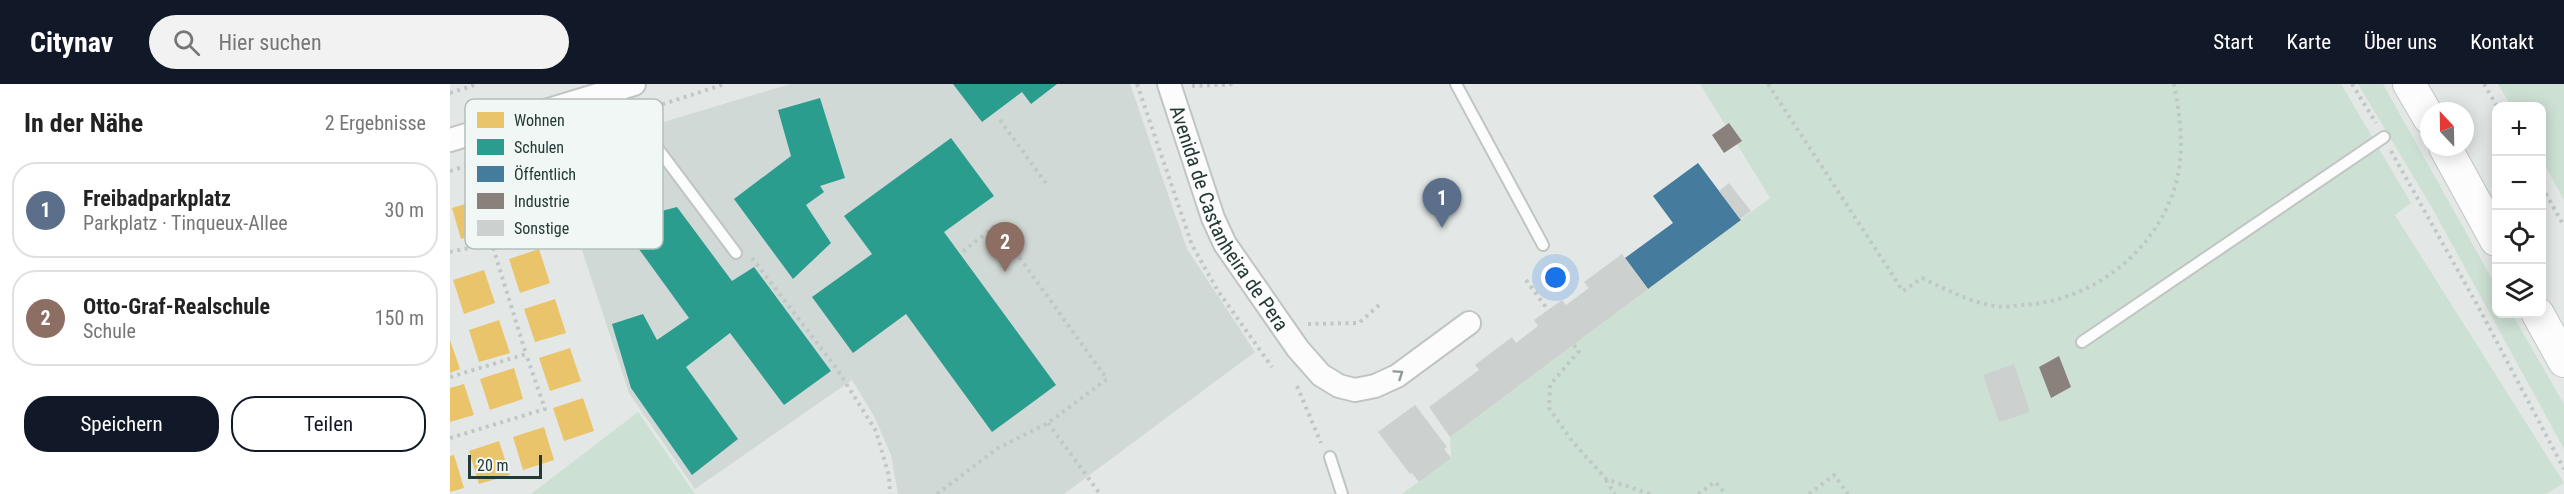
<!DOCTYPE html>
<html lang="de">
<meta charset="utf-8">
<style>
:root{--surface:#fff;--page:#f2f2f2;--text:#222;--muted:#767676;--line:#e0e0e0;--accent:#111827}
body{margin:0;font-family:"Roboto Condensed",sans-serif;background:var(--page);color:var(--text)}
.controls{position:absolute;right:18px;top:18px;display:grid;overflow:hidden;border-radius:12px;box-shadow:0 3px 15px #0003}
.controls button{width:54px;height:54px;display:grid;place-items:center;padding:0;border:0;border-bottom:2px solid var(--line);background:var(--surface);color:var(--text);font:30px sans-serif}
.compass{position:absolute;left:1970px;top:18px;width:54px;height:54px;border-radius:50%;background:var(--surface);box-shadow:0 3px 15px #0003;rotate:338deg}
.scale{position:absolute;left:18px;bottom:15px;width:74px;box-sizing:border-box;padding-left:6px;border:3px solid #233935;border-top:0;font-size:16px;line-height:21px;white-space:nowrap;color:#233935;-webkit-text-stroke:4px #f1f7f4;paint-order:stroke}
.you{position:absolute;left:1106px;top:194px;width:21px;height:21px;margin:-15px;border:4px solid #fff;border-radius:50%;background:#1a73e8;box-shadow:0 0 0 9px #1a73e833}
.badge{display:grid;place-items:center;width:39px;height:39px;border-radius:50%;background:var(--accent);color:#fff;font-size:20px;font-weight:700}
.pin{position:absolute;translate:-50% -50px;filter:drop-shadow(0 2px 3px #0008)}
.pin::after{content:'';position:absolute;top:32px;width:21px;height:18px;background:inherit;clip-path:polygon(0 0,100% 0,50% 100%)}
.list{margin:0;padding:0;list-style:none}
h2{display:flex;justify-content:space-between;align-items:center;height:78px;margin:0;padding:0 24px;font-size:26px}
h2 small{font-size:20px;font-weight:400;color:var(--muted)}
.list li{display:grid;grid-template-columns:39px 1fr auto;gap:18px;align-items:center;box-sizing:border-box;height:96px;margin:0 12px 12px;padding:0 12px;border:2px solid var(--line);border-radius:24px}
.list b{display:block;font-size:22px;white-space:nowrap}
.list p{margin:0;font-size:20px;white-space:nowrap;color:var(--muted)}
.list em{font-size:20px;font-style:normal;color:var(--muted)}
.actions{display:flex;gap:12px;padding:18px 24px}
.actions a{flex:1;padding:14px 0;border:2px solid var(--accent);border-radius:24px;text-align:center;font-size:21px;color:var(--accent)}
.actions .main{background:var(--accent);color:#fff}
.icon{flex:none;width:33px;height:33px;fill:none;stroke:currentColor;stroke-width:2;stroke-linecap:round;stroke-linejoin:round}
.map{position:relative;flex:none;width:2114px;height:410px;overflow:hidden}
header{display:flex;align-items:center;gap:36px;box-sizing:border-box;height:84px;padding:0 30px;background:var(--accent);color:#fff}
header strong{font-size:28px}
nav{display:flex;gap:33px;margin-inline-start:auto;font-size:21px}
.search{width:420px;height:54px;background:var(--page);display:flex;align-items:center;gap:15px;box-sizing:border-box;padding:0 21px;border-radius:33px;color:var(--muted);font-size:22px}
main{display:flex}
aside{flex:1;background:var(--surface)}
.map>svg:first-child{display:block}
.built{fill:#d1d9d6}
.green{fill:#cde0d4}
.homes{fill:#e9c46a}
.schools{fill:#2a9d8f}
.public{fill:#457b9d}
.industry{fill:#8a817c}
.building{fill:#ccd0cf}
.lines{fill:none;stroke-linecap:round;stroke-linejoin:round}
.lane-casing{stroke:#c0c5c3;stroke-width:14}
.street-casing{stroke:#c0c5c3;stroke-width:26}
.secondary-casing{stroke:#c0c6c3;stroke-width:34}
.path{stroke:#c0c8c5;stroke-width:4;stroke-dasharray:3 4.5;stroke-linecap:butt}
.lane{stroke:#fbfcfb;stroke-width:10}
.street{stroke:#fbfcfb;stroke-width:22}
.secondary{stroke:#fbfcfb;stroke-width:32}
.oneway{stroke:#8f9a98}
.labels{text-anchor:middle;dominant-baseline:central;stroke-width:6;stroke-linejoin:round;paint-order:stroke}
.street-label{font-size:20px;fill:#233935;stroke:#f1f7f4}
.key{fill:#f1f7f4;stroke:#b3bebb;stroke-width:1.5}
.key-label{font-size:16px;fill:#233935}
</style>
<header>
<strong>Citynav</strong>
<div class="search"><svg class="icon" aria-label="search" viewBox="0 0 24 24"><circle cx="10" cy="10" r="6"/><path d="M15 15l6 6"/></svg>Hier suchen</div>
<nav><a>Start</a><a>Karte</a><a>Über uns</a><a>Kontakt</a></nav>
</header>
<main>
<aside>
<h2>In der Nähe<small>2 Ergebnisse</small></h2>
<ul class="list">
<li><span class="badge" style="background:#5c6f8a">1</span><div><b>Freibadparkplatz</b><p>Parkplatz · Tinqueux-Allee</p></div><em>30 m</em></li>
<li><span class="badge" style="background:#8d6e63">2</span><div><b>Otto-Graf-Realschule</b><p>Schule</p></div><em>150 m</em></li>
</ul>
<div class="actions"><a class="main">Speichern</a><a>Teilen</a></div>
</aside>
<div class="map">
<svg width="2114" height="410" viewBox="0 0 2114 410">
<rect width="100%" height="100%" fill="#e3e8e6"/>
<path class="built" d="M340,0H680L737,165L805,268L614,410H448L441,371L424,332L402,296L245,405L179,309L101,72Z"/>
<path class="green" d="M1250,0H1891L1961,119L1945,131L2114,399L2096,410H952L1001,374L1000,353L1320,114Z
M1908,0H1933L2046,202V230H2062L2114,320V365L1981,122Z
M2048,0H2114V116L2092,76V22H2061Z
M188,328L245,410H81L184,331Z"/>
<path class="homes" d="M35,114L45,144L11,155L2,124Z
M89,165L100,199L70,209L59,175Z
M34,186L45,219L14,230L3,196Z
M105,215L116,249L85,258L74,225Z
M49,236L60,269L29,278L19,246Z
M0,256L10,285L0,289Z
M120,264L131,297L100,307L89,274Z
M64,284L73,315L40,326L30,295Z
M14,300L24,331L0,338V304Z
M133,314L144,347L114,357L103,324Z
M94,343L104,376L73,386L63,353Z
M49,357L60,391L29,400L19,367Z
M4,371L14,404L0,408V372Z"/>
<path class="schools" d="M503,0H607L581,20L572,8L532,38Z
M370,14L395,94L370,102L374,108L356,121L381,159L343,195L284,115L341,72L328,26Z
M501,54L544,112L494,148L606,301L542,348L456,230L403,269L362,213L422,170L394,132Z
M227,123L282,197L304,183L381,287L334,321L280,249L236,283L288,355L242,391L181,304L162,240L193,230L207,256L239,234L186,161L210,143L200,130Z"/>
<path class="public" d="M1248,79L1291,136L1198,205L1175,174L1223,139L1203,112Z"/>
<path class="industry" d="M1279,39L1292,57L1274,69L1262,51Z
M1609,272L1621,303L1601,314L1589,283Z"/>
<path class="building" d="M1279,99L1301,127L1290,135L1269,107Z
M1172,170L1198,205L1000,353L979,323L1029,286L1025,281L1062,253L1066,259L1088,242L1084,236L1112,216L1116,221L1139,204L1134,198Z
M1564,280L1580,328L1549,338L1533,291Z
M965,321L997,363L994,365L1001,374L969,398L962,389L960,390L928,348Z"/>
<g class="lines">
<defs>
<path id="lane" d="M1006,0L1093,161
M164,6L286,169
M1632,258L1934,53
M880,373L892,410"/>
<g id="street">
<path id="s1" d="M719,0L763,134L775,160L848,265L871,291L889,302L905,306L925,302L947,292L1019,239"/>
<path d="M0,56L184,0"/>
</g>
<path id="secondary" d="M1959,0L1979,34
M1995,63L2046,156
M2088,230L2114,277"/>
</defs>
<use href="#lane" class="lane-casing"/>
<use href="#street" class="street-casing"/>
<use href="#secondary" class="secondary-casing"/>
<path class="path" d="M687,0L742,161L768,207L822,283
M1318,0L1453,207L1472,194C1496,205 1519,218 1545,222C1553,224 1563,222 1572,221C1641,218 1707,168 1726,99C1735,66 1730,33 1724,0
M1902,0L1926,39
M2034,0L2047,22
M742,2L787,0
M0,9L28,0
M198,25L275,0
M550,36L598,102
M1941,67L2030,226L2114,385
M0,87L165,35
M2092,103L2114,142
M0,168C12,165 30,163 40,157C58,147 51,81 50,63
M302,174L387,285L426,347L439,392L440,410
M1076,196L1098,226
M858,240L909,239L930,220
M1124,261L1129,267L1100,301L1099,324L1122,357L1156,395L1200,410
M0,293L76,270L41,157
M847,302L871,359
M598,339L650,410
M0,354L95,325L76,270
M1156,396L1165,410
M487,410L548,364L598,339L657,295L546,141L510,170
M1248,410L1265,398L1276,410
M1359,410L1384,391L1398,410"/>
<use href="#lane" class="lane"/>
<use href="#street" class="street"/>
<use href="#secondary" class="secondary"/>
</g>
<defs><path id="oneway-chevron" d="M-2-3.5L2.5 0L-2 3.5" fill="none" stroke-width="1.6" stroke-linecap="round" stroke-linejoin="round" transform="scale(1.5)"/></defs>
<use class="oneway" href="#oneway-chevron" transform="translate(949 290) rotate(-34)"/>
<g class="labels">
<g class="street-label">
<text stroke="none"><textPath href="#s1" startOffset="148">Avenida de Castanheira de Pera</textPath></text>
</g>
</g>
<rect x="15" y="15" width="198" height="150" rx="9" class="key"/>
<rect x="27" y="28" width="27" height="16" fill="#e9c46a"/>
<rect x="27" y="55" width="27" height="16" fill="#2a9d8f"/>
<rect x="27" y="82" width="27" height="16" fill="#457b9d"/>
<rect x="27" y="109" width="27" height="16" fill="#8a817c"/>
<rect x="27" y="136" width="27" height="16" fill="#ccd0cf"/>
<g class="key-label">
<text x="64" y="42">Wohnen</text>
<text x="64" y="69">Schulen</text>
<text x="64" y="96">Öffentlich</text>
<text x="64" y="123">Industrie</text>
<text x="64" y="150">Sonstige</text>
</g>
</svg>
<div class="controls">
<button>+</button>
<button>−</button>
<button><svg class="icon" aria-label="locate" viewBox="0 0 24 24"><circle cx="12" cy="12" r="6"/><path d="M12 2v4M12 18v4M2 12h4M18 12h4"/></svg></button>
<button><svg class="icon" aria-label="layers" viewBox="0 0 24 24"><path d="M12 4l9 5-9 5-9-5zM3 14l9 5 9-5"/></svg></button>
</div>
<svg class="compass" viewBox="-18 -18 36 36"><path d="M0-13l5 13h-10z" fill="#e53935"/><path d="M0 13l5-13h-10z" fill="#767676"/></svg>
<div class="scale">20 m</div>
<div class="you"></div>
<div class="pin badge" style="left:992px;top:144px;background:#5c6f8a">1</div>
<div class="pin badge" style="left:555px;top:188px;background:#8d6e63">2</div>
</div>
</main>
